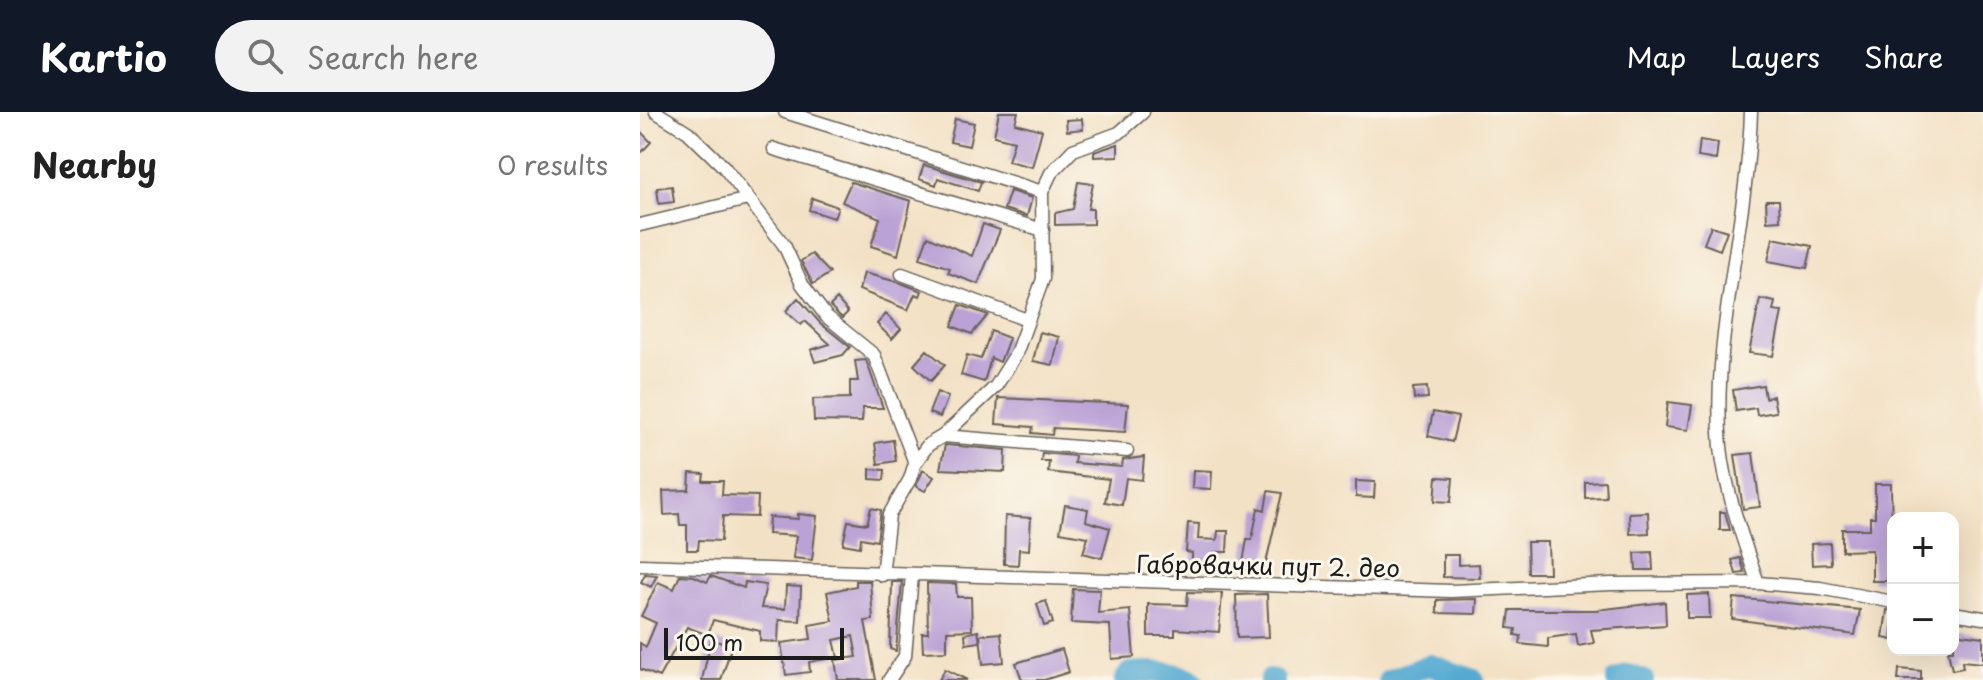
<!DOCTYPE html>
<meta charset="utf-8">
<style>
:root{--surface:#fff;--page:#f2f2f2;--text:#222;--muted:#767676;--line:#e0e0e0;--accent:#111827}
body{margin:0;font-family:"Playpen Sans",sans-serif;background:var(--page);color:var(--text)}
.controls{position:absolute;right:24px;bottom:24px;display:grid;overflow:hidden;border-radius:16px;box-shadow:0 8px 32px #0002}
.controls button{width:72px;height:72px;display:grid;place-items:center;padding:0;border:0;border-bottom:2px solid var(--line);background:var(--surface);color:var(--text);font:40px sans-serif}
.scale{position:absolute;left:24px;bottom:20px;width:180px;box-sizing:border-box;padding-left:8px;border:4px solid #1c1c1c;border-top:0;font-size:22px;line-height:28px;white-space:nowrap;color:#1c1c1c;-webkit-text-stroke:6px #fbf7ec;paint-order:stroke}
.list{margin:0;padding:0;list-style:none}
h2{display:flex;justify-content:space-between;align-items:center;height:104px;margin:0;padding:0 32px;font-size:34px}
h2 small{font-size:26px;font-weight:400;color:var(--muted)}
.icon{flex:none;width:44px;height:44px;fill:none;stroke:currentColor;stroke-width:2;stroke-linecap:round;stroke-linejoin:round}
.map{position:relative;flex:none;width:1343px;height:568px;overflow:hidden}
header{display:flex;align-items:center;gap:48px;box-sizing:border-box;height:112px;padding:0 40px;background:var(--accent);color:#fff}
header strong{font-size:38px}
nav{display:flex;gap:44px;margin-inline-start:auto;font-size:28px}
.search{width:560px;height:72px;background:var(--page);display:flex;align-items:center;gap:20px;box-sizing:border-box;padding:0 28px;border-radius:44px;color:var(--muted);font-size:30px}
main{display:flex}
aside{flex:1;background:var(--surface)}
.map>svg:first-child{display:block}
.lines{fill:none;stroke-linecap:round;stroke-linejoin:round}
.river{stroke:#56aad2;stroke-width:22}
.building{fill:#baa1d6}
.street-casing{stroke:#676157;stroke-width:15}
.street{stroke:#fff;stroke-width:12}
.labels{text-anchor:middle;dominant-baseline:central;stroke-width:6;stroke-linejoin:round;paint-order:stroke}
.street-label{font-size:24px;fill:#1c1c1c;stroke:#fbf7ec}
</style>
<header>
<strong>Kartio</strong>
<div class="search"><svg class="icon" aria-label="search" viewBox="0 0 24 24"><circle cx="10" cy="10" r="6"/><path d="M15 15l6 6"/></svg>Search here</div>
<nav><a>Map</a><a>Layers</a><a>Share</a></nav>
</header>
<main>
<aside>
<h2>Nearby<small>0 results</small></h2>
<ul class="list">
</ul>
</aside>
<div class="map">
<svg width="1343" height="568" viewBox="0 0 1343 568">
<rect width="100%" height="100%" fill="#fbf7ec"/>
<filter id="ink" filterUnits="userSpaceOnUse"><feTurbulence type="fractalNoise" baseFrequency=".0125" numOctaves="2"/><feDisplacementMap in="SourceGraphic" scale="16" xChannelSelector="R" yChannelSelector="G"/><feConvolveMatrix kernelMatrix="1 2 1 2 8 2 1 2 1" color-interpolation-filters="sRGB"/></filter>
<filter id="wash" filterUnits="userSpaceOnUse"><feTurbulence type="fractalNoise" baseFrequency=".006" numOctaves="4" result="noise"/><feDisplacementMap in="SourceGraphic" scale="32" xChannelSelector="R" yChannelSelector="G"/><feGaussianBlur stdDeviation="1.8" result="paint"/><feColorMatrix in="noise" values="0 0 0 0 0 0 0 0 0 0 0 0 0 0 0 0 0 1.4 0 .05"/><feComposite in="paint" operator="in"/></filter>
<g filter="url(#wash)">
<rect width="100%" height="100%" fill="#f3e1c5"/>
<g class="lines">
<path class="river" d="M485,568L490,561C512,559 533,559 553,568
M630,568H634
M749,568L790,553L834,568
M977,568L988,563L1003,568"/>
</g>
<g id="blocks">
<path class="building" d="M359,0H378L375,11L402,18L392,55L368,49L374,29L354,24Z
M315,7L334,11L329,34L310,30Z
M442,7L443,17L427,19L426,8Z
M0,19L11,30L0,42Z
M1060,28L1078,31L1076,48L1058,45Z
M478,32V44L454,45V40Z
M284,53L341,70L338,79L298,66L296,73L279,67Z
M211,70L271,89L258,143L231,134L240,106L202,90Z
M438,70L453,72L448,97H453V112L415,113V101L433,97Z
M32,74L34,90L19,92L17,76Z
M370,79L392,86L387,104L364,97Z
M172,86L198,95L194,106L169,98Z
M1126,88H1139L1140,108L1127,109Z
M343,112L360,118L338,172L308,161L310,156L280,146L288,124L332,144Z
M1071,114L1087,119L1080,138L1064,132Z
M1133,126L1172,134L1167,156L1128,149Z
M172,142L190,161L173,172L161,149Z
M224,161L261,171L282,179L280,184L275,182L268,198L219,178Z
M158,186L180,211L210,235L203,243L175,250L171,238L190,232L165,209L161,213L146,199Z
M197,187L208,200L202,206L190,194Z
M1120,187L1135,190L1133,199L1142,200L1133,244L1109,241Z
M320,193L348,203L332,222L312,214Z
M246,202L261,217L252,227L237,212Z
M351,219L369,226L360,250L351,246L344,270L321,263L327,243L341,247Z
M400,220L419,225L413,253L393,249Z
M287,238L305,253L291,269L274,253Z
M226,248L243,296H223L222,310L174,309L173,287L210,286V269H218L215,249Z
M1123,273L1125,286L1133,284L1136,300L1117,303L1116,296L1096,299L1093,278Z
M787,275L788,286L774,287L773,276Z
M297,280L308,285L300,305L289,301Z
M358,286L488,292L485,320L413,316L412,323L392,321L393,315L356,312Z
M1028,290L1052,293L1048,318L1025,315Z
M793,300L818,305L812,330L788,324Z
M253,328L256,349L238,352L235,331Z
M305,333L366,338L365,360L300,357Z
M402,341L435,344L434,351L482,355L483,348L504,345L502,368L486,366L482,393L465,390L469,367L408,360L409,349H401Z
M1113,341L1120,395L1103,397L1095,343Z
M230,357L245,358L244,368L230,367Z
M283,358L294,365L285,379L276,374Z
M553,358L572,359L571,377L552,376Z
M50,361L64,362L63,369H83L82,383L118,384L117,405L83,404L81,429L59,428L58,438H47V413H40L39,402L24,403L23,379L49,378Z
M797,365L813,366L811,390L795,389Z
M716,369L735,370L734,386L716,385Z
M965,369L966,385L945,386V370Z
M1235,372H1251L1253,469H1232V438L1202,439V417H1230V405H1235Z
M628,379L642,381L625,455L603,451L607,427H612L618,396L625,398Z
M425,393L448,397L446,409L470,416L462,446L443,441L448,425L420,420Z
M231,396L241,398L237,429L221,426L220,435L203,432L208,409L227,412Z
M1008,400L1009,421L990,422L989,401Z
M1080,400H1085L1090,418H1080Z
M158,402L177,404L172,448L153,446L156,424L128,422L129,405L158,407Z
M365,404L391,406L389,438L379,437L378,453L364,452Z
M548,411L559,412L558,427L577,428L578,419H588L587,440H574L573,451L552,450V441L546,440Z
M887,430H908L909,461H888Z
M1190,431L1191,452L1172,453L1171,432Z
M1012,440L1013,458H996L995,441Z
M803,443H818V453L839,452L840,466L803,465Z
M1100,446L1105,461L1096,462L1092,448Z
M5,462L17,463L11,475L1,470Z
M40,463L54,464L67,470L71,464L104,476L105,470L126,473L121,496L145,497L146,474L161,475L160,509L139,508L138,530L120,529V519L73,508L68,523L47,515L19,565L0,557V531L6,535L16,511L1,504L18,470L34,477Z
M216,469H230L233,508L225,509L236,568H198L195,548L217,545L213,524L194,528L198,545L169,550L170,560L146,563L141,531L171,527L169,513L193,509L187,480L216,474Z
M252,470H262L256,539L250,537Z
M287,471L316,472L317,485H331L332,518L307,519V539L283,540L282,521H288Z
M433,477L460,478L458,501L490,498L494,545L472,547L470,513L431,511Z
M548,480L582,481L579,520L535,517V524H508V492L547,493Z
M627,482L629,525L597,526L596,483Z
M1069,482L1070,506H1047V483Z
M1094,486L1220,498L1215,523L1092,507Z
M837,487L836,502L797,501V488Z
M406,489L413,511L404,514L397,492Z
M1025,490L1026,513L951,518L954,531L938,534L936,522L908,526V535L880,532L881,524L875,523L876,517L868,516L870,498H956Z
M1247,498L1253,499V528L1243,526Z
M338,519L340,530L326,532L325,522Z
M361,521L364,550L343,552L340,523Z
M1313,521L1343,525V551L1322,549L1323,556L1312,558L1308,538H1313Z
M71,528L92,533L81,568H62Z
M422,537L429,560L404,568H382L376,551Z
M305,557L327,568H299Z
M1259,557L1281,559V568H1258Z"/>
</g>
</g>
<g filter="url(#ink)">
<use href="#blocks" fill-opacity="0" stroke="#676157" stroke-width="2"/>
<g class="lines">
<defs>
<path id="street" d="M16,0L48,20L84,55L144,133L162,172L186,204L234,243L275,351
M145,0L402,80
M1111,0C1108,109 1071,228 1081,335C1086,382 1103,427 1118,471
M134,37L403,118
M0,113L108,87
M262,162L387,208
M303,324L487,339
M0,453L811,479L971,472L1118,471L1180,476L1253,490
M242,463L249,403L270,367L275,351L288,333L303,324L356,274L376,242L403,167L402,80L411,61L433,38L479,21L503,0
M1313,501L1343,506
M249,568L265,544L272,463"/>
</defs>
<use href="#street" class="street-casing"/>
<use href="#street" class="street"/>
</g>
</g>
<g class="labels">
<g class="street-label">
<text transform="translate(628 453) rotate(1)">Габровачки пут 2. део</text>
</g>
</g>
</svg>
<div class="controls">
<button>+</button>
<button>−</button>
</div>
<div class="scale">100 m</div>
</div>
</main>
